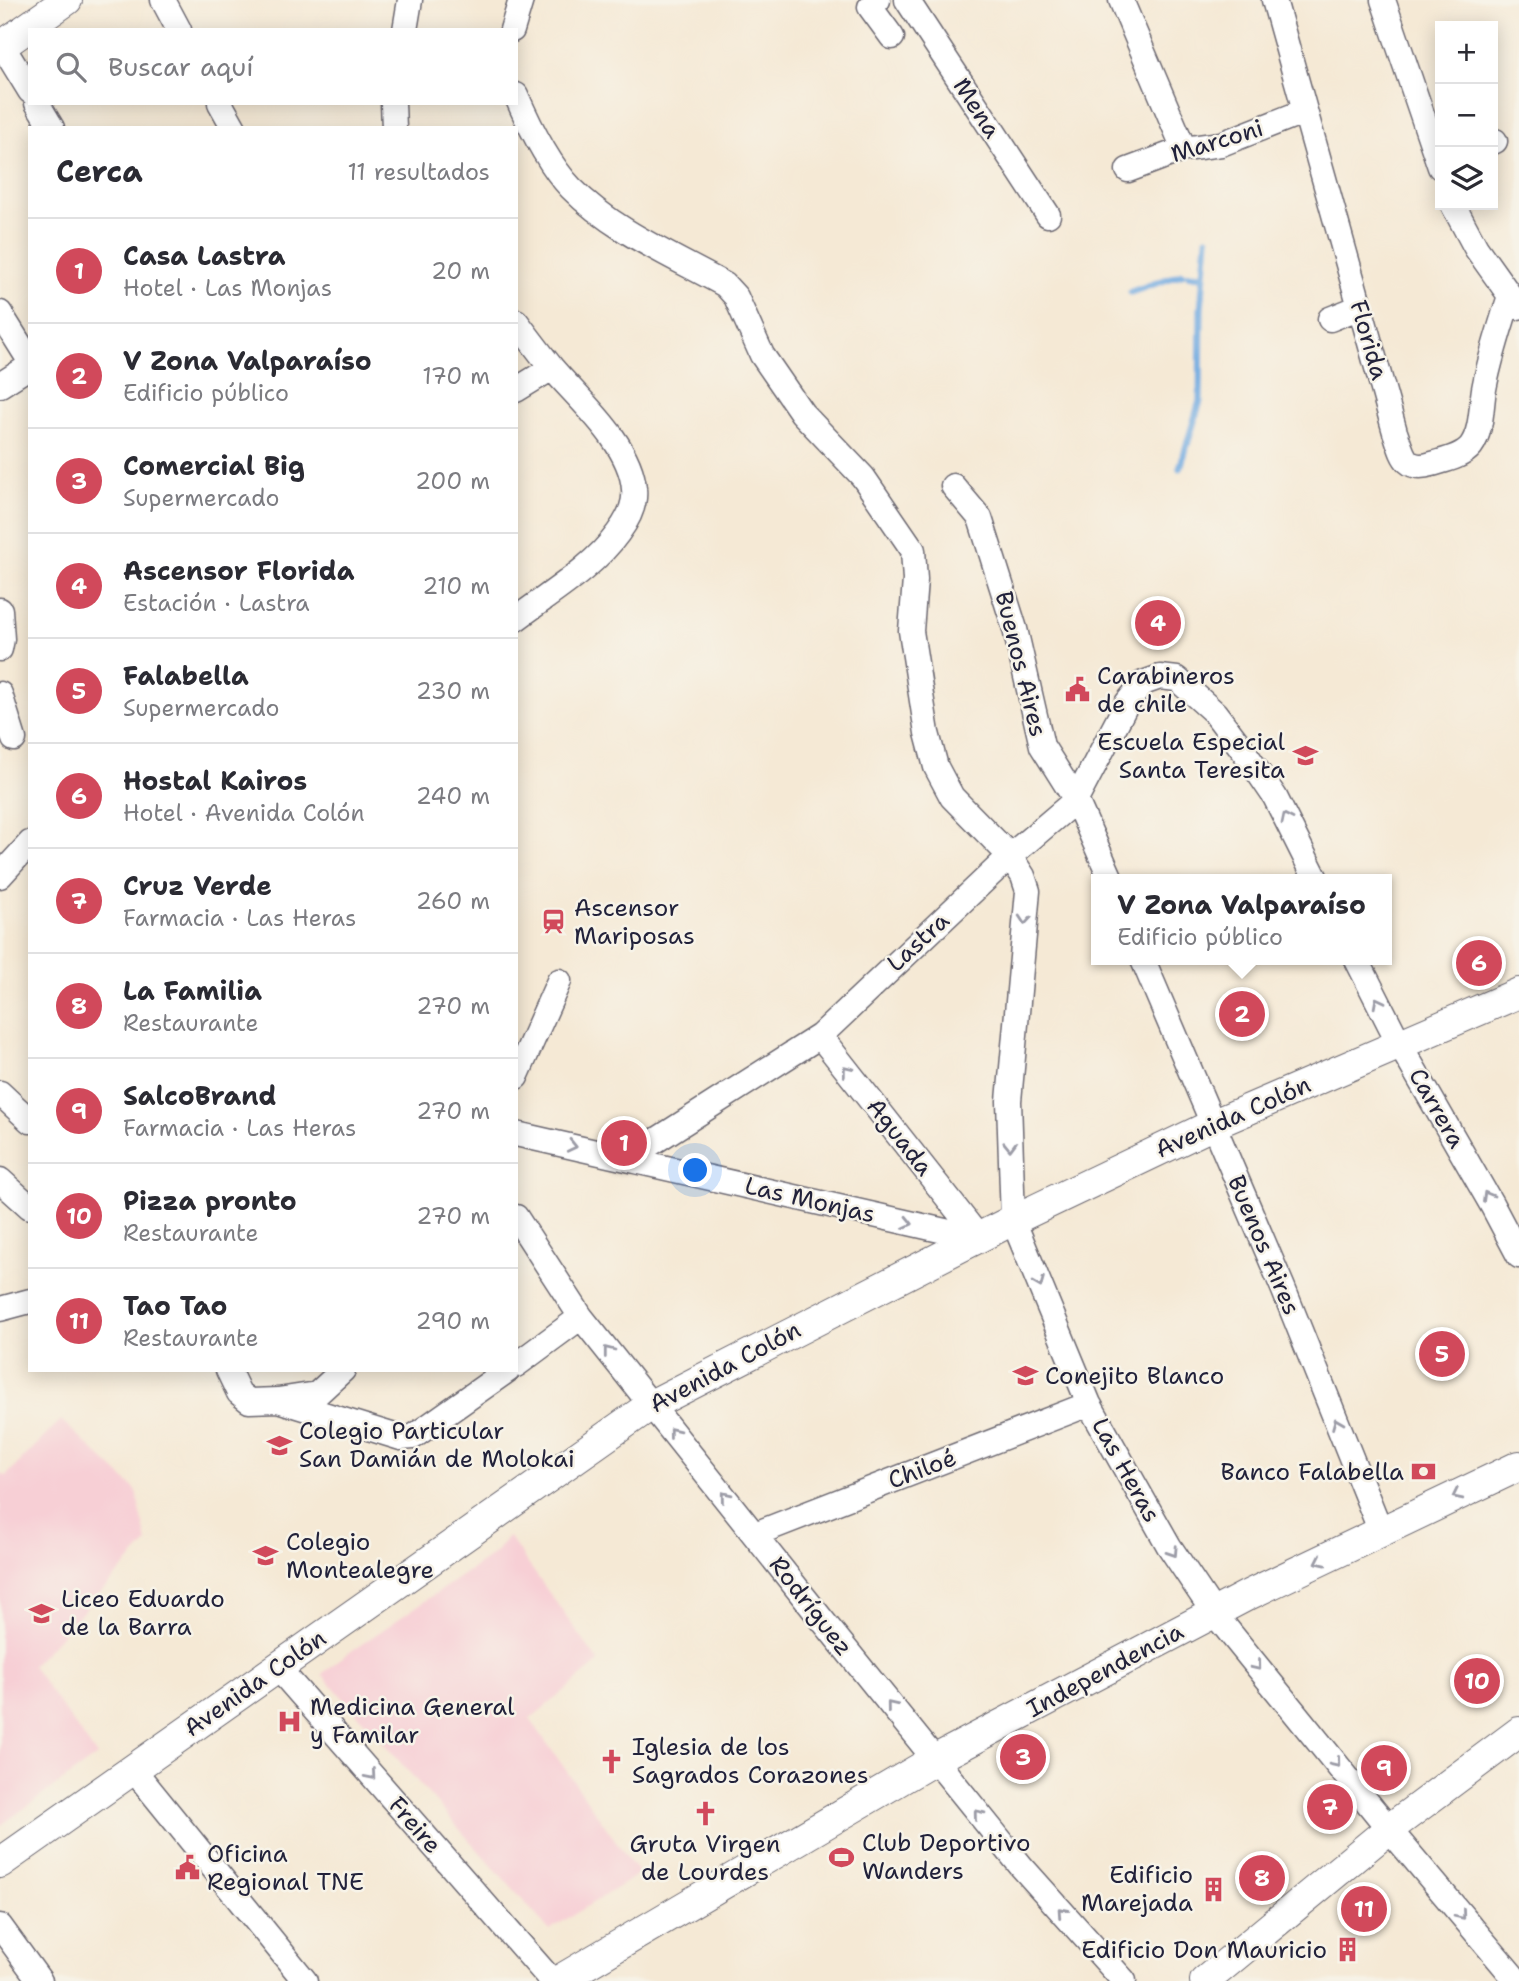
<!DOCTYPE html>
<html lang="es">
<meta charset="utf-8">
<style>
:root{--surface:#fff;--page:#f7f7f7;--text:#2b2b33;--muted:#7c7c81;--line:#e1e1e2;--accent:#d1495b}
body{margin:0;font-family:"Shantell Sans",sans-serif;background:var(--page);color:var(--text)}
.controls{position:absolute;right:21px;top:21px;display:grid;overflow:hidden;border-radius:0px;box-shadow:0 4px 18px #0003}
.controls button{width:63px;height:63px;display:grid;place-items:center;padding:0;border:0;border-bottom:2px solid var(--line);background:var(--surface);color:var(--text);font:35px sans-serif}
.you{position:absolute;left:696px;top:1171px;width:24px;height:24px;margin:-18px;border:5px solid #fff;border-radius:50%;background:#1a73e8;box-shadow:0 0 0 10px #1a73e833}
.badge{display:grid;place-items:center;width:46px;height:46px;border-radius:50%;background:var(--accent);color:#fff;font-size:23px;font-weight:700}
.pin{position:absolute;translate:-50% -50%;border:4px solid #fff;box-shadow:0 2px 7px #0006}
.popup{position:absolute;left:1091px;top:874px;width:301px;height:91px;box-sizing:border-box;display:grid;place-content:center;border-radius:0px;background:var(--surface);filter:drop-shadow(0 2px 5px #0005);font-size:23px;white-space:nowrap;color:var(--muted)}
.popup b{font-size:26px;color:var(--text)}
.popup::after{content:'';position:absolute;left:50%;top:100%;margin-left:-14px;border:14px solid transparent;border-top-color:var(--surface)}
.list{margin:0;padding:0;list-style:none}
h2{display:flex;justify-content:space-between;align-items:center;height:91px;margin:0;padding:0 28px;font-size:30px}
h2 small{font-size:23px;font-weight:400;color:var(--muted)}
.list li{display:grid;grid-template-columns:46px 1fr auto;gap:21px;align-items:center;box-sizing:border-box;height:105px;padding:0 28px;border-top:2px solid var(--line)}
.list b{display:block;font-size:26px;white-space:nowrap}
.list p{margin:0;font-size:23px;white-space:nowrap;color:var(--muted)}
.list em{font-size:23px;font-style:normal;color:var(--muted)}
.icon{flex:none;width:38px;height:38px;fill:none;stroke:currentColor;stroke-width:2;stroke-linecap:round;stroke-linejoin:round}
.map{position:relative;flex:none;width:1519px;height:1981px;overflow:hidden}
.search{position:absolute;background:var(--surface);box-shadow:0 4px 18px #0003;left:28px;top:28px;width:490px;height:77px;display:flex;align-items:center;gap:18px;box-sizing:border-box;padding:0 24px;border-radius:0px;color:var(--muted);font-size:26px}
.panel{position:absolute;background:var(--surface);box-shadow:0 4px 18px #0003;left:28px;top:126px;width:490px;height:1246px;border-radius:0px}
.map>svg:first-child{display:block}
.built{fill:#f7cfd5}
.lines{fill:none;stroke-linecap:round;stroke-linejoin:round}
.stream{stroke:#72abe1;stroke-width:7}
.minor-casing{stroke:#6c6871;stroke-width:27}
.major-casing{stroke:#6c6871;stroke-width:32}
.minor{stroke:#fff;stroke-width:24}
.major{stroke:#fff;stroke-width:30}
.oneway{stroke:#9c9ca7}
.labels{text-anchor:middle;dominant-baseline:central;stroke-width:5;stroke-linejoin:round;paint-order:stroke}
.street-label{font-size:24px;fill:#22223b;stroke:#f7f3e8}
.poi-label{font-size:24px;fill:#22223b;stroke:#f7f3e8;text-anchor:start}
</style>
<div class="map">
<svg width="1519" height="1981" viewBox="0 0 1519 1981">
<rect width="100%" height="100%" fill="#f7f3e8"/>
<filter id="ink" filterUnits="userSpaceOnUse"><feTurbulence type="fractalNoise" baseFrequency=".0143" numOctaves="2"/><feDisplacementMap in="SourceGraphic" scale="14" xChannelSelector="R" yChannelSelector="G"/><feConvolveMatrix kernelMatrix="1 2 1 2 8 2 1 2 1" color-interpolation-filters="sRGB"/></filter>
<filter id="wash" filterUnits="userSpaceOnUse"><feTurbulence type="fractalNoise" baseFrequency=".00686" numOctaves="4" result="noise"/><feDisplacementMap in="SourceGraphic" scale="28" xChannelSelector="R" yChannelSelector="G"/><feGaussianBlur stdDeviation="1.57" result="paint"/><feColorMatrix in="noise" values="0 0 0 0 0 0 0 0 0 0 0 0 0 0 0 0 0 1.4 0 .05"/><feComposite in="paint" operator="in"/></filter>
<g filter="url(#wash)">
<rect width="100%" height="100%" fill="#f5e9d5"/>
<path class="built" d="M61,1420L136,1490L147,1543L32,1666L97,1756L0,1826V1474L6,1476Z
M508,1536L599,1662L530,1719L639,1874L549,1930L322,1674L340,1659L495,1553Z"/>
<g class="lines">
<path class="stream" d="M1189,275L1204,276
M1131,292L1182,274
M1180,468L1200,401L1201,309L1207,239"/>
</g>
</g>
<g filter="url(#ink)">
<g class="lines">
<defs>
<path id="minor" d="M163,0L179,30
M878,0L870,7L892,37
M907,0L1048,215
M1121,0L1184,149
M1274,0L1395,432C1403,454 1404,472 1432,464C1445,460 1462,457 1471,446C1482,431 1481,407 1484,389C1490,357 1500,327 1510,296
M1383,0L1440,167
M405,30L410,0
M512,30L521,0
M0,42L30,91
M516,95C529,125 548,164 571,188C613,231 673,256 725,285L736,297L762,355L802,413L863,477L913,550L915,580L911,631L927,733L936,767L952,797L1010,856L1023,876L1028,891L1009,1101L1013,1220L1089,1404L1169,1546L1214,1613L1389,1829L1517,1981
M37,103L52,128
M220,103L234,128
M393,103L394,128
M1493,142L1495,141
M1128,170L1184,149L1221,144L1305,111
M1453,205L1476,248L1518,307
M0,313L30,361
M1330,319L1360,307
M516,321C528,337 540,353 552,368C580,401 631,444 634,489C636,505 627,521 618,533C593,568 550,593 516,619
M0,385L30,366
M516,390L552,368
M953,486L980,518L1015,629L1042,746L1076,800L1111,879
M0,610L2,639L0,649
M0,694L14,739
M0,876L30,843
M1143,960L1283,1288L1381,1532
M1357,960L1400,1045L1492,1205L1519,1256
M820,1036L980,1239
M516,1077L559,981
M0,1093L30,1121
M516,1134L980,1239
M627,1159L820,1036L1010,856L1076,800L1127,703L1143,683L1160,677L1177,679L1215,713L1243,750L1275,797L1316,879
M0,1180L30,1207
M516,1217L581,1317L823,1621L1021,1866L1124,1981
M0,1309L30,1301
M516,1365L581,1317
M228,1370L239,1393L249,1401L278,1400L317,1394L343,1370
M278,1400L401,1438L413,1437L508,1370
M755,1534L1089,1404
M278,1668L552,1981
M133,1769L305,1981
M0,1926L40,1981"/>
<path id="major" d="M0,47L67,0
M0,1863L651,1405L1013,1220L1212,1125L1519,993
M558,1981L934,1760L1248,1595L1519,1466
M1205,1981L1389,1829L1519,1732"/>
</defs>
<use href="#minor" class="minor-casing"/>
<use href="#major" class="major-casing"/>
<use href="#minor" class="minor"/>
<use href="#major" class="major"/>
</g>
<defs><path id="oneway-chevron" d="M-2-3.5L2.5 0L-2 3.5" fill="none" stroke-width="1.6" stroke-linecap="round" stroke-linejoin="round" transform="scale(1.75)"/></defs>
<g class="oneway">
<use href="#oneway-chevron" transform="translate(1286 818) rotate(-116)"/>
<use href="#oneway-chevron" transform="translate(1025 920) rotate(95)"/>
<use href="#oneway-chevron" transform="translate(1378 1002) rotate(-117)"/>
<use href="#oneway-chevron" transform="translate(847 1070) rotate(-128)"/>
<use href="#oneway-chevron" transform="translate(572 1146) rotate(13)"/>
<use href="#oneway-chevron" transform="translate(1010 1146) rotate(89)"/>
<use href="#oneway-chevron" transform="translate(1487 1196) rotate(-120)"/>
<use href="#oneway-chevron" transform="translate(908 1223) rotate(13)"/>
<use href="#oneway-chevron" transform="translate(1039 1283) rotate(68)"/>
<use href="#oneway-chevron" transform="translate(608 1351) rotate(-128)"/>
<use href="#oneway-chevron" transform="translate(1337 1423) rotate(-112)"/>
<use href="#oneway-chevron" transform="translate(673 1432) rotate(-129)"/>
<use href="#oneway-chevron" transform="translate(1457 1495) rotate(154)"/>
<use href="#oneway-chevron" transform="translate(725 1496) rotate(-129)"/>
<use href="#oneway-chevron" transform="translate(1173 1552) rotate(57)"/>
<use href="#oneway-chevron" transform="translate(1320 1561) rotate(155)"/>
<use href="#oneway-chevron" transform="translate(1257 1666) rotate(51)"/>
<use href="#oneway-chevron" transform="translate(891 1706) rotate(-129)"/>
<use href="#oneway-chevron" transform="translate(1336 1763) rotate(51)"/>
<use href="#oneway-chevron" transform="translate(371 1775) rotate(49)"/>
<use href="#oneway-chevron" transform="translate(978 1814) rotate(-129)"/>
<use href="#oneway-chevron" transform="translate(1062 1912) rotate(-132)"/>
<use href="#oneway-chevron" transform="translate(1461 1915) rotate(50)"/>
</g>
</g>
<defs>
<symbol id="civic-bare" viewBox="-9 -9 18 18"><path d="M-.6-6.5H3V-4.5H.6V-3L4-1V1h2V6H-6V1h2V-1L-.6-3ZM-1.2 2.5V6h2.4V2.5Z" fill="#d1495b" stroke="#f7f3e8" stroke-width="2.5" paint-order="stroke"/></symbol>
<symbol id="school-bare" viewBox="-9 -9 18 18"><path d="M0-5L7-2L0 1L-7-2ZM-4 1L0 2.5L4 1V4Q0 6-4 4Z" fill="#d1495b" stroke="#f7f3e8" stroke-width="2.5" paint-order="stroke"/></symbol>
<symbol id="station-bare" viewBox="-9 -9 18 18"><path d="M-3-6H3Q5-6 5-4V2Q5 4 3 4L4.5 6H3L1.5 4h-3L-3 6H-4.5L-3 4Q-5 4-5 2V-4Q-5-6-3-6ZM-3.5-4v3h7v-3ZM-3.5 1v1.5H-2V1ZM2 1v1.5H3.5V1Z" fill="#d1495b" stroke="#f7f3e8" stroke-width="2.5" paint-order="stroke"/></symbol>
<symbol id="bank-bare" viewBox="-9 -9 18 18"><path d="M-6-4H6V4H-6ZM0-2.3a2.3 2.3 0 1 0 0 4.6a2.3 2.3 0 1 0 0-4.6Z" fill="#d1495b" stroke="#f7f3e8" stroke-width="2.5" paint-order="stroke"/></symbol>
<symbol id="hospital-bare" viewBox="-9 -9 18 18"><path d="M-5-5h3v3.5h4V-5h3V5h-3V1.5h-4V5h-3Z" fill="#d1495b" stroke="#f7f3e8" stroke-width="2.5" paint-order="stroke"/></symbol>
<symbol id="church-bare" viewBox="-9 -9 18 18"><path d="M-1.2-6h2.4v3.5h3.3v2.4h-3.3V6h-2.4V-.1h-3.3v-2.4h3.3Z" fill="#d1495b" stroke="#f7f3e8" stroke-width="2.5" paint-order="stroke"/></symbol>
<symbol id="stadium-bare" viewBox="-9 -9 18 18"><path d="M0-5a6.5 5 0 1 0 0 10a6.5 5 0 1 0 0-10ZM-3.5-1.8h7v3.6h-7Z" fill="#d1495b" stroke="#f7f3e8" stroke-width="2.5" paint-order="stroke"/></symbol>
<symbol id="building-bare" viewBox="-9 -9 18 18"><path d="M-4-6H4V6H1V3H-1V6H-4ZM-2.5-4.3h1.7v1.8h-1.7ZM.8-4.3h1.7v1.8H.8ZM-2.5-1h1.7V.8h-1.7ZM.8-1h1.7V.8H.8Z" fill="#d1495b" stroke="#f7f3e8" stroke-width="2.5" paint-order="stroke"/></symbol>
</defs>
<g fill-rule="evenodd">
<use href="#civic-bare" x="1060" y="672" width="35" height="35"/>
<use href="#school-bare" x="1288" y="738" width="35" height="35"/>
<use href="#station-bare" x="536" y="904" width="35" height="35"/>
<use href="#school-bare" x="1008" y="1358" width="35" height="35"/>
<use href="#school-bare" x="262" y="1428" width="35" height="35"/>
<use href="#bank-bare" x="1406" y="1454" width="35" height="35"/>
<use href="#school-bare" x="248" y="1538" width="35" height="35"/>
<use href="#school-bare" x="24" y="1596" width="35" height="35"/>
<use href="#hospital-bare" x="272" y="1704" width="35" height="35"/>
<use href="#church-bare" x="594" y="1744" width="35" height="35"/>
<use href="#church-bare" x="688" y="1796" width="35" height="35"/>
<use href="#stadium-bare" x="824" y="1840" width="35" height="35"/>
<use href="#civic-bare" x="170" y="1850" width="35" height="35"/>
<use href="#building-bare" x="1196" y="1872" width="35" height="35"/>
<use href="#building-bare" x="1330" y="1932" width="35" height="35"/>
</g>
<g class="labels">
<g class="street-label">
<text transform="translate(977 108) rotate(57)">Mena</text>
<text transform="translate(1217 141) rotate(-17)">Marconi</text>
<text transform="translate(1369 340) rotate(74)">Florida</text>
<text transform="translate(1021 664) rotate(76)">Buenos Aires</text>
<text transform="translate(918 942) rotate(-43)">Lastra</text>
<text transform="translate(1437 1108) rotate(60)">Carrera</text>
<text transform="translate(1233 1117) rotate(-24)">Avenida Colón</text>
<text transform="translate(900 1137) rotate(52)">Aguada</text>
<text transform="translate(810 1200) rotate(13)">Las Monjas</text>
<text transform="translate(1264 1245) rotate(67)">Buenos Aires</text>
<text transform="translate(725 1367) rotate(-28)">Avenida Colón</text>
<text transform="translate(922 1469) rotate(-21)">Chiloé</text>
<text transform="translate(1126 1470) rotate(61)">Las Heras</text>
<text transform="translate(811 1606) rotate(52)">Rodríguez</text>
<text transform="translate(1105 1670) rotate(-28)">Independencia</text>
<text transform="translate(255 1683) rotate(-35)">Avenida Colón</text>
<text transform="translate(415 1825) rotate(49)">Freire</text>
</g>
<g class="poi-label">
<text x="1097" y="676">Carabineros<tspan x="1097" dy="28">de chile</tspan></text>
<text x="1285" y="742" text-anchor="end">Escuela Especial<tspan x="1285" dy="28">Santa Teresita</tspan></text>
<text x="574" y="908">Ascensor<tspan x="574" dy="28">Mariposas</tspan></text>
<text x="1045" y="1376">Conejito Blanco</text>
<text x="299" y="1431">Colegio Particular<tspan x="299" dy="28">San Damián de Molokai</tspan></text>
<text x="1404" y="1472" text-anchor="end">Banco Falabella</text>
<text x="286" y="1542">Colegio<tspan x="286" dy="28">Montealegre</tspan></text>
<text x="61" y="1599">Liceo Eduardo<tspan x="61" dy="28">de la Barra</tspan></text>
<text x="310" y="1707">Medicina General<tspan x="310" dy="28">y Familar</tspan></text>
<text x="632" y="1747">Iglesia de los<tspan x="632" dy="28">Sagrados Corazones</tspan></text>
<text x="862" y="1843">Club Deportivo<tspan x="862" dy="28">Wanders</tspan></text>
<text x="705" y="1844" text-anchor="middle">Gruta Virgen<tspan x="705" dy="28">de Lourdes</tspan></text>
<text x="207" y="1854">Oficina<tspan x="207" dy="28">Regional TNE</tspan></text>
<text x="1193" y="1875" text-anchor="end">Edificio<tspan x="1193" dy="28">Marejada</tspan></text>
<text x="1327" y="1950" text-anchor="end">Edificio Don Mauricio</text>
</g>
</g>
</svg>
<div class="controls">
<button>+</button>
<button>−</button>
<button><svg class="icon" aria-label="layers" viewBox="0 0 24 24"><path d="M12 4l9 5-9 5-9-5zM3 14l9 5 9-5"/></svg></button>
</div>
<div class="you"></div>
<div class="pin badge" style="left:624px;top:1143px">1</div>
<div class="pin badge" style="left:1242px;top:1014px">2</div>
<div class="popup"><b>V Zona Valparaíso</b>Edificio público</div>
<div class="pin badge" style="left:1023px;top:1757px">3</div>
<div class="pin badge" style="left:1158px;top:623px">4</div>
<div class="pin badge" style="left:1442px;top:1354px">5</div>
<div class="pin badge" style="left:1479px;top:963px">6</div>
<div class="pin badge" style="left:1330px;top:1807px">7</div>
<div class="pin badge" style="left:1262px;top:1878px">8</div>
<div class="pin badge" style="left:1384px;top:1768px">9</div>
<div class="pin badge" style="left:1477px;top:1681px">10</div>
<div class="pin badge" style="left:1364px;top:1909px">11</div>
<div class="search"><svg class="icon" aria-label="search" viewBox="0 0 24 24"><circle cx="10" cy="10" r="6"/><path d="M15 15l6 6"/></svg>Buscar aquí</div>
<section class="panel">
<h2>Cerca<small>11 resultados</small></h2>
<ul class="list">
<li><span class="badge">1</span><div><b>Casa Lastra</b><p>Hotel · Las Monjas</p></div><em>20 m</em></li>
<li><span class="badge">2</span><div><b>V Zona Valparaíso</b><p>Edificio público</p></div><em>170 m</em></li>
<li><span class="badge">3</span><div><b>Comercial Big</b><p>Supermercado</p></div><em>200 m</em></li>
<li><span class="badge">4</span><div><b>Ascensor Florida</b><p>Estación · Lastra</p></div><em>210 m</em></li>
<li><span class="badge">5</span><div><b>Falabella</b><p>Supermercado</p></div><em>230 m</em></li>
<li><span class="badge">6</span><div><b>Hostal Kairos</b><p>Hotel · Avenida Colón</p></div><em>240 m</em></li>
<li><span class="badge">7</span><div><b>Cruz Verde</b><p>Farmacia · Las Heras</p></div><em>260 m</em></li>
<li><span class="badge">8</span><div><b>La Familia</b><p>Restaurante</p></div><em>270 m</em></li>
<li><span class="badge">9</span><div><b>SalcoBrand</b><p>Farmacia · Las Heras</p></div><em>270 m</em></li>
<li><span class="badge">10</span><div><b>Pizza pronto</b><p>Restaurante</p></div><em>270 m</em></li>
<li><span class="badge">11</span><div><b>Tao Tao</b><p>Restaurante</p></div><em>290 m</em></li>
</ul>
</section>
</div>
